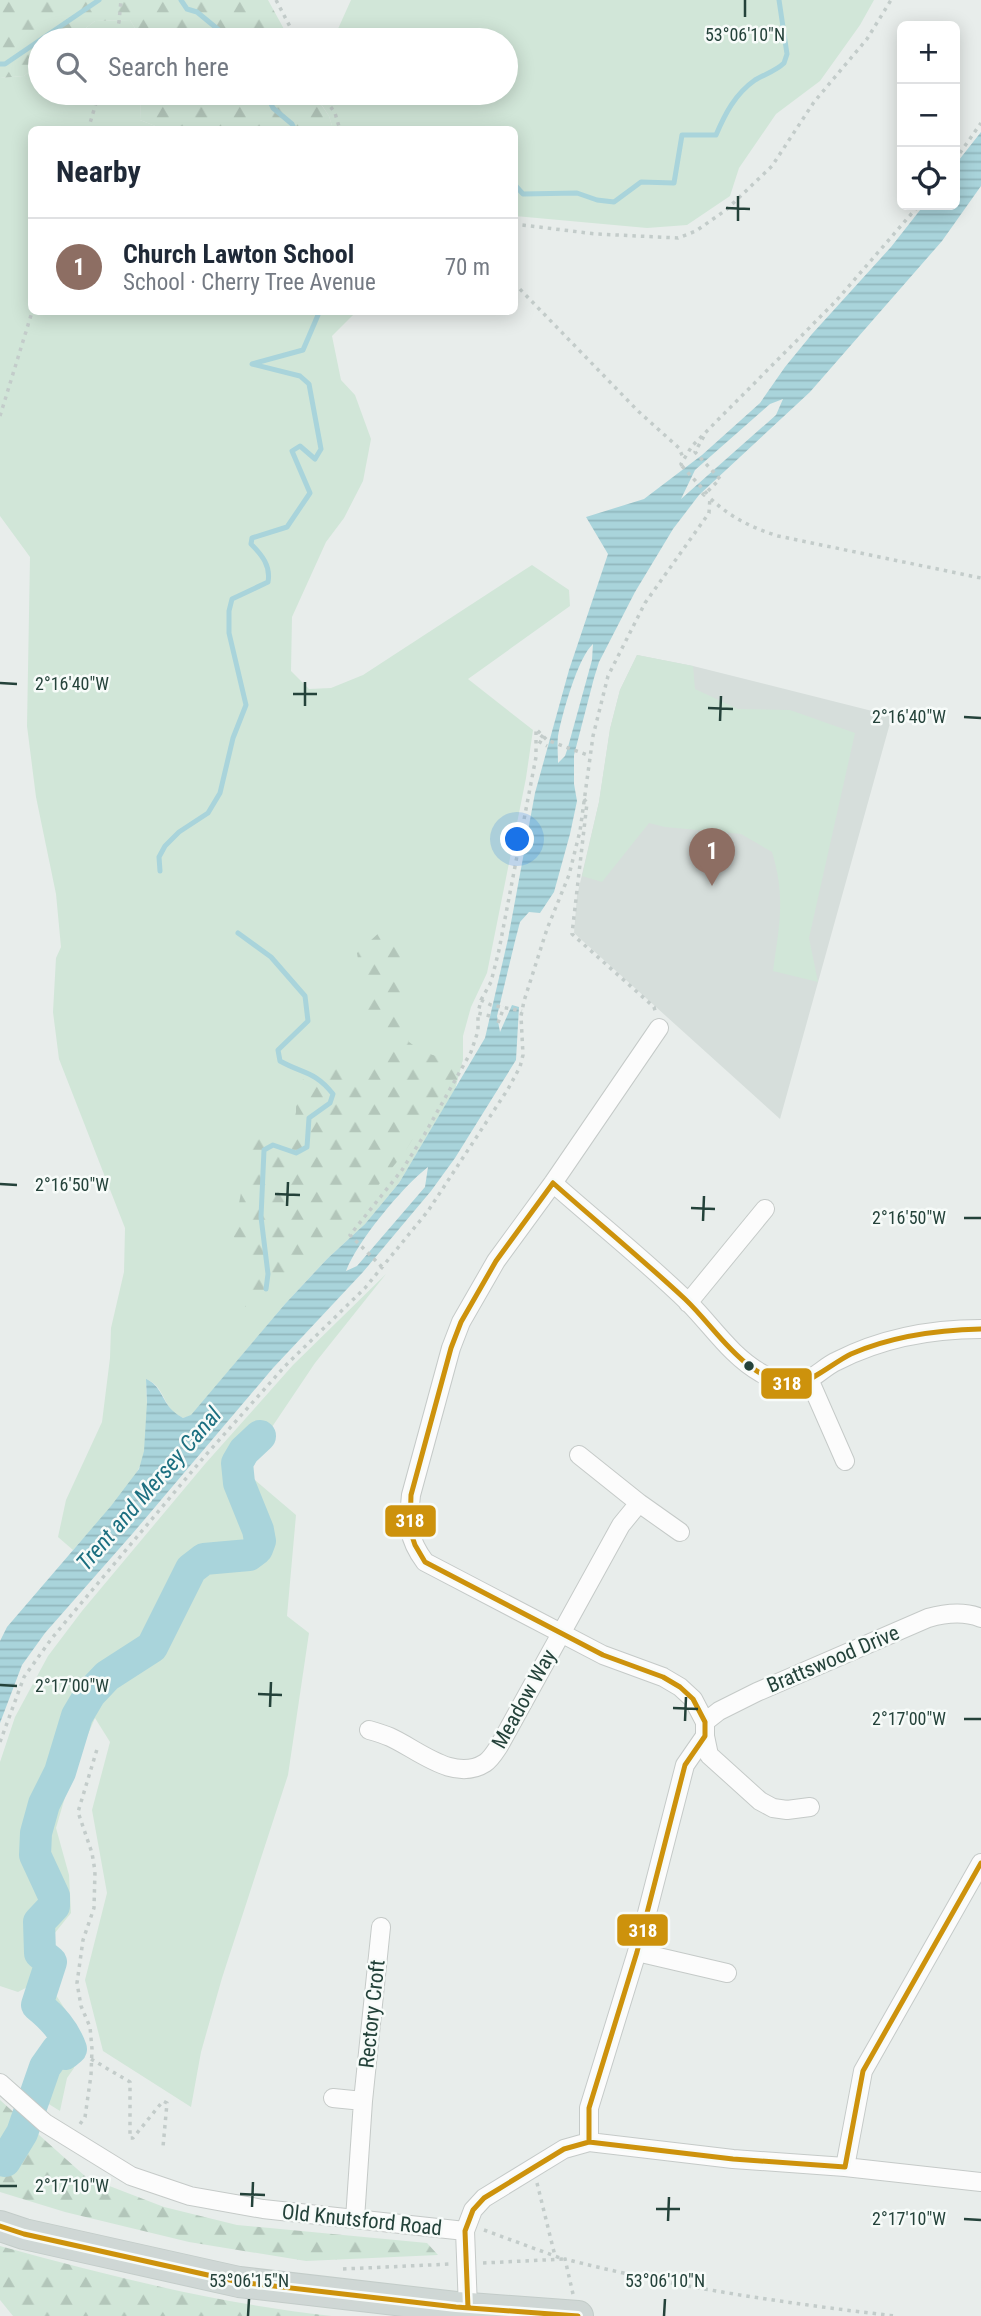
<!DOCTYPE html>
<meta charset="utf-8">
<style>
:root{--surface:#fff;--page:#f2f2f3;--text:#1f2937;--muted:#747a83;--line:#e0e1e3;--accent:#0f766e}
body{margin:0;font-family:"Roboto Condensed",sans-serif;background:var(--page);color:var(--text)}
.controls{position:absolute;right:21px;top:21px;display:grid;overflow:hidden;border-radius:10px;box-shadow:0 4px 18px #0003}
.controls button{width:63px;height:63px;display:grid;place-items:center;padding:0;border:0;border-bottom:2px solid var(--line);background:var(--surface);color:var(--text);font:35px sans-serif}
.you{position:absolute;left:518px;top:840px;width:24px;height:24px;margin:-18px;border:5px solid #fff;border-radius:50%;background:#1a73e8;box-shadow:0 0 0 10px #1a73e833}
.badge{display:grid;place-items:center;width:46px;height:46px;border-radius:50%;background:var(--accent);color:#fff;font-size:23px;font-weight:700}
.pin{position:absolute;translate:-50% -58px;filter:drop-shadow(0 2px 4px #0008)}
.pin::after{content:'';position:absolute;top:37px;width:24px;height:21px;background:inherit;clip-path:polygon(0 0,100% 0,50% 100%)}
.list{margin:0;padding:0;list-style:none}
h2{display:flex;justify-content:space-between;align-items:center;height:91px;margin:0;padding:0 28px;font-size:30px}
h2 small{font-size:23px;font-weight:400;color:var(--muted)}
.list li{display:grid;grid-template-columns:46px 1fr auto;gap:21px;align-items:center;box-sizing:border-box;height:98px;padding:0 28px;border-top:2px solid var(--line)}
.list b{display:block;font-size:26px;white-space:nowrap}
.list p{margin:0;font-size:23px;white-space:nowrap;color:var(--muted)}
.list em{font-size:23px;font-style:normal;color:var(--muted)}
.icon{flex:none;width:38px;height:38px;fill:none;stroke:currentColor;stroke-width:2;stroke-linecap:round;stroke-linejoin:round}
.map{position:relative;flex:none;width:981px;height:2316px;overflow:hidden}
.search{position:absolute;background:var(--surface);box-shadow:0 4px 18px #0003;left:28px;top:28px;width:490px;height:77px;display:flex;align-items:center;gap:18px;box-sizing:border-box;padding:0 24px;border-radius:38px;color:var(--muted);font-size:26px}
.panel{position:absolute;background:var(--surface);box-shadow:0 4px 18px #0003;left:28px;top:126px;width:490px;height:189px;border-radius:10px}
.map>svg:first-child{display:block}
.built{fill:#d6dedb}
.green{fill:#d1e6d8}
.forest{fill:url(#forest-firs)}
.water{fill:url(#water-rules);fill-rule:evenodd}
.lines{fill:none;stroke-linecap:round;stroke-linejoin:round}
.stream{stroke:#a9d4db;stroke-width:5}
.river{stroke:#a9d4db;stroke-width:32}
.minor-casing{stroke:#c5cac8;stroke-width:20}
.primary-casing{stroke:#c3ccc9;stroke-width:32}
.path{stroke:#c3ccca;stroke-width:3.5;stroke-dasharray:3.5 5;stroke-linecap:butt}
.minor{stroke:#fcfcfc;stroke-width:18}
.primary{stroke:#cfd7d5;stroke-width:30}
.path-bridge{stroke:#c3ccca;stroke-width:3.5;stroke-dasharray:3.5 5;stroke-linecap:butt}
.bus-1-casing{stroke:#f7fbf9;stroke-width:10}
.bus-1{stroke:#cd920c;stroke-width:5}
.ticks{fill:none;stroke:#24423a;stroke-width:2.5}
.bus-dot{fill:#24423a;stroke:#f7fbf9;stroke-width:2.5}
.labels{text-anchor:middle;dominant-baseline:central;stroke-width:5;stroke-linejoin:round;paint-order:stroke}
.street-label{font-size:21px;fill:#24423a;stroke:#f7fbf9}
.water-label{font-size:23px;font-style:italic;fill:#1c6f80;stroke:#f7fbf9}
.ticks-label{font-size:18px;text-anchor:middle;fill:#24423a;stroke:#f7fbf9;stroke-width:5;stroke-linejoin:round;paint-order:stroke}
.line-badge{stroke:#f7fbf9;stroke-width:2.5}
.badge-label{font-size:19px;text-anchor:middle;font-weight:bold;fill:#fff}
</style>
<div class="map">
<svg width="981" height="2316" viewBox="0 0 981 2316">
<defs>
<pattern id="forest-firs" width="22" height="20" patternUnits="userSpaceOnUse" patternTransform="scale(1.75)"><rect width="22" height="20" fill="#d1e6d8"/><path d="M5 1l3.5 6h-7zM16 11l3.5 6h-7z" fill="#b3c6ba"/></pattern>
<pattern id="water-rules" width="6" height="5" patternUnits="userSpaceOnUse" patternTransform="scale(1.75)"><rect width="6" height="5" fill="#a9d4db"/><path d="M0 2.5h6" fill="none" stroke="#91b7bd"/></pattern>
</defs>
<rect width="100%" height="100%" fill="#e8edeb"/>
<path class="built" d="M637,655L693,666L892,716L780,1119L574,933L577,896L599,802L610,729L620,690Z"/>
<path class="green" d="M351,0H874L860,25L820,81L776,114L739,168L730,196L687,225L647,228L515,216L514,130L333,129L329,116L314,93H506V40H333Z
M130,20L142,40H70L95,21Z
M40,63V93H141L140,120L163,129L32,130V312H356L332,336L341,380L355,395L371,439L363,481L344,518L326,542L292,617L291,671L309,689L331,688L363,675L532,565L569,590L570,606L468,679L533,730L526,778L487,973L471,1007L463,1036V1059L455,1089L399,1183L365,1224L327,1259L285,1304L191,1416L183,1418C180,1416 176,1415 173,1412C163,1401 162,1385 146,1379C147,1403 150,1450 138,1470C122,1499 95,1525 73,1550L58,1537L66,1500L102,1422L110,1358L111,1328L124,1272L125,1228L59,1059L53,1012L56,958L61,947L56,894L36,797L27,726L30,557L0,516V78L24,76Z
M637,655L693,666L695,689L738,709L790,710L855,733L809,938L818,982L773,971C779,926 786,898 772,852L741,834L665,827L649,823L602,882L582,876L599,802L610,729L620,690Z
M386,1274L315,1363L243,1470L296,1515L287,1616L309,1633L288,1775L222,1978L201,2052L191,2107L103,2051L85,1980L107,1893L92,1810L110,1742L95,1718L74,1766L56,1828L69,1875L71,1913L54,1934L59,1982L54,1992L75,2025L76,2037L74,2068L67,2078L60,2111L31,2093L51,2042L50,2023C34,2007 41,2000 35,1983L18,1992L0,1986V1762L15,1717L48,1656L82,1611L205,1464L293,1365Z"/>
<path class="forest" d="M0,0H268L290,40H142L130,20L95,21L70,40H40V63L24,76L0,78Z
M141,93H313L329,116L333,129H163L140,120Z
M382,930L401,932L407,949L403,990L409,1042C427,1056 441,1058 463,1059L455,1089L431,1110L404,1153L380,1183L349,1230L284,1284L245,1307L247,1273L233,1234L249,1152L258,1136L290,1138L296,1112V1084L333,1061L358,1070L381,1064L386,1047L365,1005L357,953Z
M0,2100L86,2177L164,2207L237,2225L427,2243L438,2255L306,2261L189,2242L65,2212L0,2192Z
M0,2246C109,2276 219,2304 332,2316H13L0,2300Z"/>
<path class="water" d="M981,132V186L942,241L810,392L699,495L673,529L635,592L599,662L594,678L574,755V784L577,801L570,834L554,892L540,913L529,912L520,922L515,941L497,1016L500,1032L512,1005L519,1007L516,1060L455,1158L431,1191L363,1272L273,1368L133,1533L45,1633L22,1665L0,1723V1641L7,1627L111,1506L139,1469L144,1451L147,1402L146,1379C161,1385 162,1401 173,1411C176,1414 180,1416 183,1418L191,1415L285,1304L327,1259L365,1224L399,1183L485,1038L508,939L535,793L569,670L608,554L586,517L644,499L702,455L760,403L785,367L812,334L891,247L924,205H955V165ZM783,399L776,415L681,499L695,470L770,404ZM593,644L592,660L568,747L565,756L558,763C558,755 557,744 558,736C562,714 578,657 593,644ZM428,1167L425,1187L357,1266L346,1271C357,1242 402,1187 428,1167Z"/>
<g class="lines">
<path class="stream" d="M181,0L187,9L197,12L231,40
M0,64H5L99,0
M266,93L273,108L292,124L295,130
M514,184L523,194L577,193L597,200L614,202L641,182L674,183L682,135H716C725,114 735,94 755,80C765,74 776,71 784,63L787,54L779,0
M160,871L159,857L165,846L179,832L208,813L220,793L233,738L246,705L229,633V611L232,599L268,582C271,566 262,555 251,544L252,538L287,527L310,493L292,451L300,446L315,459L321,449L309,384L300,376L252,364L303,350L318,315V312
M238,933L271,957L305,996L308,1021L278,1050L280,1061C303,1074 315,1071 333,1094L330,1103L309,1118L307,1147L296,1153L273,1145L264,1150L261,1217L268,1274L266,1289"/>
<path class="river" d="M5,2161L22,2133L45,2067L57,2050L65,2054L71,2049C64,2030 53,2018 37,2005L51,1962L40,1953L39,1922L54,1906V1896L35,1855L36,1833L44,1804L60,1772L77,1716L90,1694L107,1676L152,1647L191,1569L204,1559L249,1555L257,1549L260,1541L258,1530L239,1483L237,1463L244,1451L260,1436"/>
<defs>
<path id="minor" d="M659,1028L553,1183L496,1261L461,1322L451,1348L411,1495C408,1524 407,1538 425,1562L603,1655L663,1677L680,1687L693,1699L705,1722
M553,1183C598,1223 646,1261 689,1303C712,1326 731,1356 761,1373C771,1379 784,1385 796,1384C812,1382 823,1367 837,1361C882,1338 931,1329 981,1329
M688,1303L765,1209
M809,1379L845,1461
M579,1455L639,1503L680,1532
M705,1722L719,1711L757,1692L928,1618C946,1613 964,1611 981,1618
M369,1730C376,1732 383,1734 390,1737C417,1749 454,1783 485,1763C491,1759 495,1752 499,1746L621,1525L639,1503
M705,1736L709,1755L760,1801L773,1808L787,1810L810,1807
M637,1952L727,1973
M0,2083L45,2123L131,2176L190,2196L263,2209L465,2231
M333,2098L363,2101
M589,2142V2108L637,1952L685,1765L705,1736V1722
M845,2167L863,2071L981,1863
M355,2219L363,2101L381,1927
M468,2308L465,2231L473,2210L484,2198L564,2149L589,2142L733,2159L845,2167L981,2182"/>
<path id="primary" d="M0,2226L24,2234L239,2282L456,2307L578,2316"/>
</defs>
<use href="#minor" class="minor-casing"/>
<use href="#primary" class="primary-casing"/>
<path class="path" d="M276,0L297,40
M114,40L119,22L121,0
M321,93L335,113L340,130
M88,130L99,93
M955,160L981,123
M514,224L596,234L678,238L696,231L726,210L772,166L814,102L867,39L891,0
M514,283L638,411L679,448L684,460
M0,416L32,312
M682,466L681,464L692,446L836,301L919,205
M702,493L704,495L720,479L695,452L704,436
M711,499C731,518 753,528 778,536L981,578
M543,735L538,741L547,746
M584,799L587,803L572,934L654,1007L656,1014
M481,1000L491,982L499,950L536,757V729L547,740L590,756
M490,1016L478,1013L481,1000L491,1005L522,1011
M498,1023L504,1007
M382,1267L350,1235L402,1170L423,1137L471,1052L478,1031V1013
M0,1742L24,1677L52,1638L204,1457L285,1366L365,1288L428,1211L508,1089L520,1067L523,1055L521,1016L524,1001L547,929L569,875L580,831L593,736L608,676L645,603L709,513L710,497
M91,2059L130,2082V2138H133L163,2101L167,2103L163,2147
M80,2124L85,2117L91,2075L92,2049L90,2027L81,2006L77,1983L83,1940L94,1908L95,1871L92,1853L78,1812L98,1746
M537,2183L555,2256
M484,2230L563,2259
M483,2263L565,2259
M343,2269L451,2264
M573,2294L565,2259C673,2287 784,2303 895,2316"/>
<use href="#minor" class="minor"/>
<use href="#primary" class="primary"/>
<path class="path-bridge" d="M682,466L710,497"/>
<defs>
<path id="bus-1" d="M553,1183L496,1261L461,1322L451,1348L411,1495L410,1530L415,1545L425,1562L603,1655L663,1677L680,1687L693,1699L705,1722
M553,1183C597,1222 642,1259 685,1299C707,1320 723,1345 747,1364C760,1374 779,1386 796,1384C810,1383 836,1361 851,1354C892,1336 937,1330 981,1329
M589,2142V2108L637,1952L685,1765L705,1736V1722
M845,2167L863,2071L981,1863
M0,2226L24,2234L239,2282L456,2307L578,2316
M468,2308L465,2231L473,2210L484,2198L564,2149L589,2142L733,2159L845,2167"/>
</defs>
<use href="#bus-1" class="bus-1-casing"/>
<use href="#bus-1" class="bus-1"/>
</g>
<path class="ticks" d="M745,17V0M726,208L750,209M738,221V196M0,683L17,684M293,694H317M305,706V682M708,708L733,709M964,717L981,718M720,721L721,696M0,1184L17,1185M275,1194L300,1195M287,1206L288,1182M691,1208L715,1209M964,1218H981M703,1221L704,1196M0,1685L17,1686M258,1694L282,1695M270,1707L271,1682M673,1708L698,1709M964,1719H981M685,1721L686,1697M0,2186H17M240,2194L265,2195M252,2207L253,2182M656,2209H680M964,2219L981,2220M668,2221L669,2197M248,2316L249,2299M664,2316L665,2299"/>
<circle class="bus-dot" cx="749" cy="1366" r="6"/>
<g class="labels">
<g class="street-label">
<text transform="translate(833 1659) rotate(-23)">Brattswood Drive</text>
<text transform="translate(524 1699) rotate(-61)">Meadow Way</text>
<text transform="translate(372 2014) rotate(-84)">Rectory Croft</text>
<text transform="translate(362 2220) rotate(6)">Old Knutsford Road</text>
</g>
<g class="water-label">
<text transform="translate(149 1489) rotate(-49)">Trent and Mersey Canal</text>
</g>
</g>
<g class="ticks-label">
<text x="745" y="41">53°06'10"N</text>
<text x="72" y="690">2°16'40"W</text>
<text x="909" y="723">2°16'40"W</text>
<text x="72" y="1191">2°16'50"W</text>
<text x="909" y="1224">2°16'50"W</text>
<text x="72" y="1692">2°17'00"W</text>
<text x="909" y="1725">2°17'00"W</text>
<text x="72" y="2192">2°17'10"W</text>
<text x="909" y="2225">2°17'10"W</text>
<text x="249" y="2287">53°06'15"N</text>
<text x="665" y="2287">53°06'10"N</text>
</g>
<g class="line-badge">
<rect x="760" y="1367" width="53" height="33" rx="7" fill="#cd920c"/>
<rect x="384" y="1504" width="53" height="34" rx="7" fill="#cd920c"/>
<rect x="616" y="1913" width="53" height="34" rx="7" fill="#cd920c"/>
</g>
<g class="badge-label">
<text x="787" y="1390">318</text>
<text x="410" y="1527">318</text>
<text x="643" y="1937">318</text>
</g>
</svg>
<div class="controls">
<button>+</button>
<button>−</button>
<button><svg class="icon" aria-label="locate" viewBox="0 0 24 24"><circle cx="12" cy="12" r="6"/><path d="M12 2v4M12 18v4M2 12h4M18 12h4"/></svg></button>
</div>
<div class="you"></div>
<div class="pin badge" style="left:712px;top:886px;background:#8d6e63">1</div>
<div class="search"><svg class="icon" aria-label="search" viewBox="0 0 24 24"><circle cx="10" cy="10" r="6"/><path d="M15 15l6 6"/></svg>Search here</div>
<section class="panel">
<h2>Nearby<small></small></h2>
<ul class="list">
<li><span class="badge" style="background:#8d6e63">1</span><div><b>Church Lawton School</b><p>School · Cherry Tree Avenue</p></div><em>70 m</em></li>
</ul>
</section>
</div>
